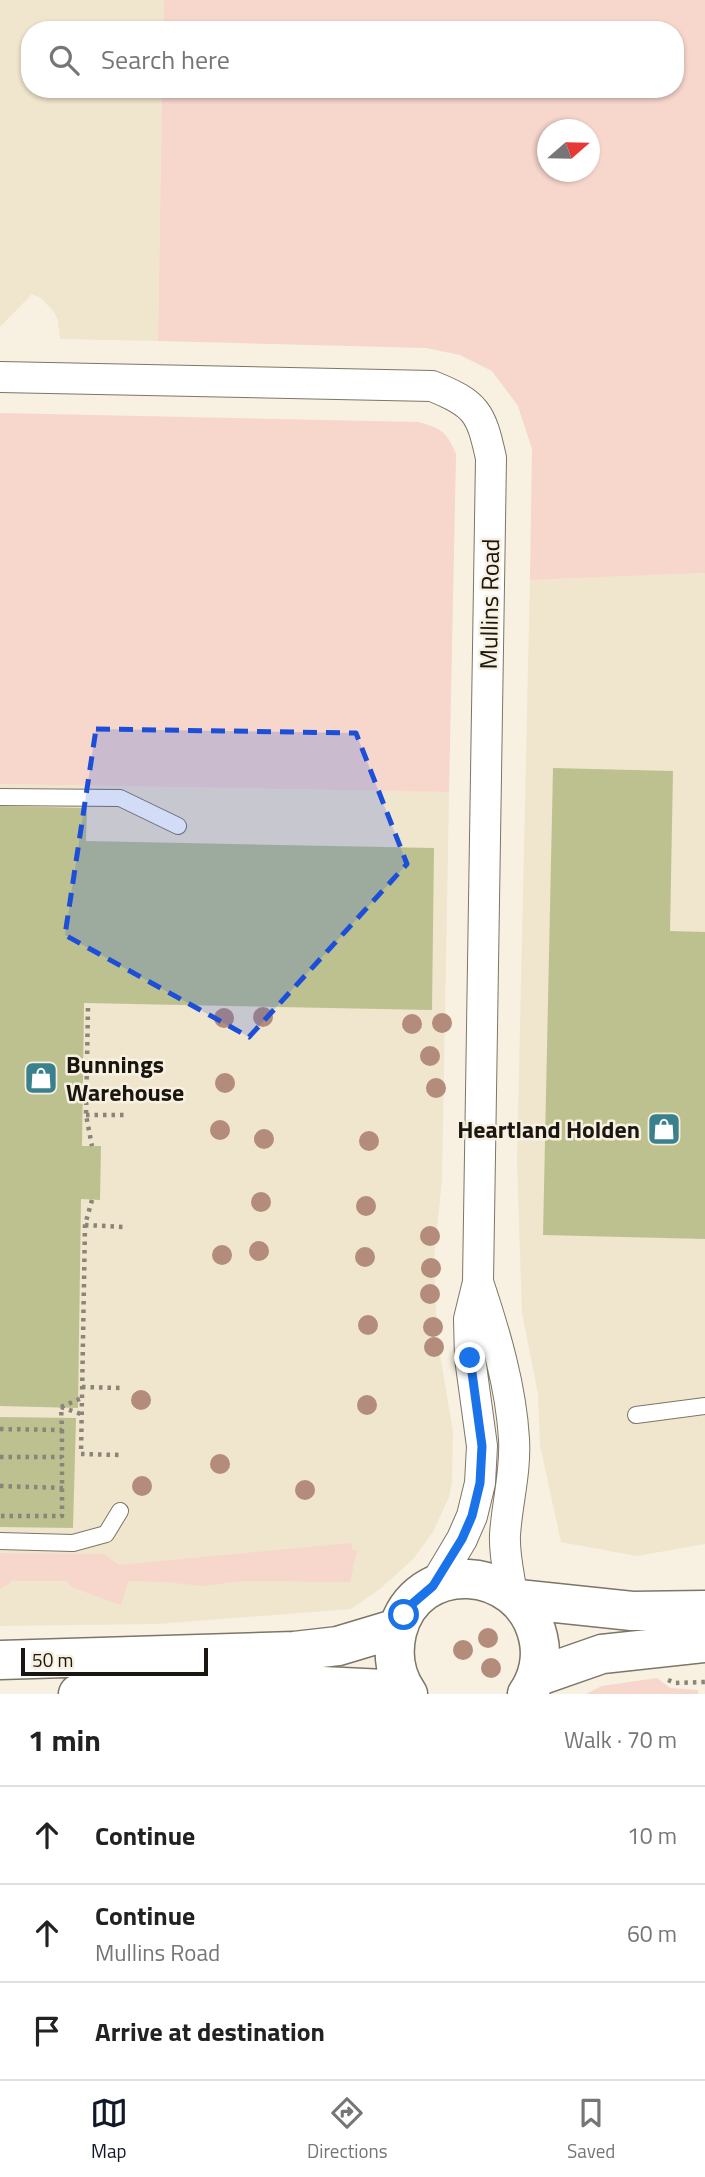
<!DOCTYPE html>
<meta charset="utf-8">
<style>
:root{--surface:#fff;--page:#f6f6f6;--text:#222;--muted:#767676;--line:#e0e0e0;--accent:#111827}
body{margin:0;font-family:"Titillium Web",sans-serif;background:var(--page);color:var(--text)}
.compass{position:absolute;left:537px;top:119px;width:63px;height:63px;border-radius:50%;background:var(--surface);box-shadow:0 2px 5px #0004;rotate:70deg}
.scale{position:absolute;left:21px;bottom:18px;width:187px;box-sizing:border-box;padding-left:7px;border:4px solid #1a1711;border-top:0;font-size:19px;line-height:24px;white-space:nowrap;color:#1a1711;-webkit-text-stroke:5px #f8f0e0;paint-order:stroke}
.stop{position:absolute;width:21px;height:21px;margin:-16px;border:5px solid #1a73e8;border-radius:50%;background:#fff}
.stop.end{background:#1a73e8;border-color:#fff;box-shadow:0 2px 7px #0008}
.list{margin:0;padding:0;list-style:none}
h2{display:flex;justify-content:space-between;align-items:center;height:91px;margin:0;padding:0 28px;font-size:30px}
h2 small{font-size:23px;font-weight:400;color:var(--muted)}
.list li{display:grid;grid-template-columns:46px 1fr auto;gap:21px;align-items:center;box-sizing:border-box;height:98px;padding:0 28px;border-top:2px solid var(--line)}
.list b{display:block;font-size:26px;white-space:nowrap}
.list p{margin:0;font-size:23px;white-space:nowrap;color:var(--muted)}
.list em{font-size:23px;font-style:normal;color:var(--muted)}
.icon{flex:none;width:38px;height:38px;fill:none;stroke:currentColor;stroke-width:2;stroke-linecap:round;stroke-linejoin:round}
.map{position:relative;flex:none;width:705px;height:1694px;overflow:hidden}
.search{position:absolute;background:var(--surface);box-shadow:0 2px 5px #0004;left:21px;right:21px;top:21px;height:77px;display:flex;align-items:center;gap:18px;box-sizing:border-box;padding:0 24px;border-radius:28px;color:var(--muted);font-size:26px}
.sheet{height:385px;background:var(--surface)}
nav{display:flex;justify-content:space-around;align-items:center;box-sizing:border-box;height:98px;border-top:2px solid var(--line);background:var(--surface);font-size:19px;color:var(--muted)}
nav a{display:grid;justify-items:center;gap:4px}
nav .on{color:var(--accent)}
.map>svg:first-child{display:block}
.built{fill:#f0e5cd}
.green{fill:#f7d6cc;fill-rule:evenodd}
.building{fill:#bdc190}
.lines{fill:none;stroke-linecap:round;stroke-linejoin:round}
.lane-casing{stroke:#7c7666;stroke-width:18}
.street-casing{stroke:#7c7666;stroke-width:32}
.primary-casing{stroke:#7c7666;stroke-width:41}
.path{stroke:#8a8479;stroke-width:4.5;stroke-dasharray:3.5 5;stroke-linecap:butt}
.lane{stroke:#fff;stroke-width:16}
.street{stroke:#fff;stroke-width:30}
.primary{stroke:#fff;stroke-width:38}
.tree{fill:#b48c7b}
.route{stroke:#1a73e8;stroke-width:9}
.marked{fill:#1d4ed8;fill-opacity:0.2;stroke:#1d4ed8;stroke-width:5;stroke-dasharray:14 9;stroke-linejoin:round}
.labels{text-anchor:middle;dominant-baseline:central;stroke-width:5;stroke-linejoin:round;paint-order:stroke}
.street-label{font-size:24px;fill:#1a1711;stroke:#f8f0e0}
.poi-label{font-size:24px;font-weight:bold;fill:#1a1711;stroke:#f8f0e0;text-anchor:start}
</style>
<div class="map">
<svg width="705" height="1694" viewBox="0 0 705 1694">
<rect width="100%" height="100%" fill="#f8f0e0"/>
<path class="built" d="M0,0H164L163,30H30V89H162L158,341L60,339L58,320L54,312L41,298L32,294L0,327Z
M705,573V1544L637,1556L561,1542L540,1445L538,1394L522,1313L517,1161L530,580Z
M0,784L449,792L442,1179L434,1260L437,1337L453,1432L452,1482L449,1497L433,1532L413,1559L380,1589L351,1609L156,1624L0,1626Z"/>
<path class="green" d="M164,0H705V573L530,580L532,449L518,406L492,371L460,355L426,348L158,341L162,89H675V30H163ZM548,130H590V172H548Z
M0,413L418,422C441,428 447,432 456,454L449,792L0,784Z
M351,1543L352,1550H357L350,1582L241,1581L204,1586L164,1582L128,1581L121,1605L71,1587L67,1581H10L12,1582L0,1589V1553L104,1554L119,1565Z
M657,1678L670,1688L698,1690V1694H586L602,1686Z"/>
<path class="building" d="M553,768L673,771L670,931L705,932V1239L543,1235Z
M0,806L87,808L86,841L434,848L432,1010L84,1003L82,1146H101L100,1200L81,1199L78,1408L0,1406Z
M0,1417L76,1418L73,1528L0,1527Z"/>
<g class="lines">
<defs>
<path id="lane" d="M0,797L120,798L178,826
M636,1415L705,1406
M0,1541L73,1543L106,1534L120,1511"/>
<path id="street" d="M0,377L432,386C477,404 481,413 491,458L478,1282L469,1319L470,1358L482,1446L480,1483L472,1516L462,1539L434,1586
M478,1282C495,1333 511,1386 514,1439C516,1472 507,1503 505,1535C504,1554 509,1575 512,1594"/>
<path id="primary" d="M518,1599L632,1611L705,1610
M0,1660L294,1651L338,1646L398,1628
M536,1677L602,1654L705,1643
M78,1694L212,1687L301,1685L405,1690
M408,1694C395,1676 392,1654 397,1632C416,1557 521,1564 538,1637C543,1657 538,1678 527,1694"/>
</defs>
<use href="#lane" class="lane-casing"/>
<use href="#street" class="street-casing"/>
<use href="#primary" class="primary-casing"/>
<path class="path" d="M88,1008L86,1115L92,1146
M86,1115H125
M92,1200L85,1225L81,1454L121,1455
M85,1225L124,1227
M82,1387L122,1388
M61,1407L82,1398
M61,1407L81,1414
M0,1429L62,1430L61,1407
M62,1430V1457
M0,1457H62V1516H0
M0,1486L63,1488
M668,1680L675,1683L705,1682"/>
<use href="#lane" class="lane"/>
<use href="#street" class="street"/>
<use href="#primary" class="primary"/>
</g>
<g class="tree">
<circle cx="263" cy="1017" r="10"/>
<circle cx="224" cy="1018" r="10"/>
<circle cx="442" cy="1023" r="10"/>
<circle cx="412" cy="1024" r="10"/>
<circle cx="430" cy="1056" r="10"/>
<circle cx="225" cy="1083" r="10"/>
<circle cx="436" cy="1088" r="10"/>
<circle cx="220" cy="1130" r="10"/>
<circle cx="264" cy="1139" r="10"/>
<circle cx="369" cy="1141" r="10"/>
<circle cx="261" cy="1202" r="10"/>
<circle cx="366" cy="1206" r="10"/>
<circle cx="430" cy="1236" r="10"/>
<circle cx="259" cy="1251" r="10"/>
<circle cx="222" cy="1255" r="10"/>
<circle cx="365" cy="1257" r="10"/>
<circle cx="431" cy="1268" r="10"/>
<circle cx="430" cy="1294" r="10"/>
<circle cx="368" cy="1325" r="10"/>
<circle cx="433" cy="1327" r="10"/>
<circle cx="434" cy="1347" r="10"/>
<circle cx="141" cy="1400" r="10"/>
<circle cx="367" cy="1405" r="10"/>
<circle cx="220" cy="1464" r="10"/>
<circle cx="142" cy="1486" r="10"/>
<circle cx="305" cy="1490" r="10"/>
<circle cx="488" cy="1638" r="10"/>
<circle cx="463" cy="1650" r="10"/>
<circle cx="491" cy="1668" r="10"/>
</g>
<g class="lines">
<path class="route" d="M404,1615L412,1604L433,1586L462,1539L472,1516L480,1483L482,1446L470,1358"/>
</g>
<path class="marked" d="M96,729L356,733L407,864L249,1037L65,935Z"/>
<defs>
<symbol id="shop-square" viewBox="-11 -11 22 22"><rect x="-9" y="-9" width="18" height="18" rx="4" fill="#3b808d" stroke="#f8f0e0"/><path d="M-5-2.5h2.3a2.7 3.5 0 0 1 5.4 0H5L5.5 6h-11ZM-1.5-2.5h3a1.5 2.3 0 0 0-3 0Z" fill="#fff"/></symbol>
</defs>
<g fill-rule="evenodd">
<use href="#shop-square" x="22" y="1059" width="38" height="38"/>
<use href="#shop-square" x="645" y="1110" width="38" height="38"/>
</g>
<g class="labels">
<g class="street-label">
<text transform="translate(489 604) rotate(-89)">Mullins Road</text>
</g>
<g class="poi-label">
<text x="66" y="1064">Bunnings<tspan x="66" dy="28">Warehouse</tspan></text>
<text x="640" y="1129" text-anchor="end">Heartland Holden</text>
</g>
</g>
</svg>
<svg class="compass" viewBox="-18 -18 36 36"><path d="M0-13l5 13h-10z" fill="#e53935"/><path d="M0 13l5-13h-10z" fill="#767676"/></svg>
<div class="scale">50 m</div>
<div class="stop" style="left:404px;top:1615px"></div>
<div class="stop end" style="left:470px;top:1358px"></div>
<div class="search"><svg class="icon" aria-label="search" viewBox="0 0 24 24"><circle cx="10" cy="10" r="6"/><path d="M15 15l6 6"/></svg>Search here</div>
</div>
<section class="sheet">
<h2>1 min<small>Walk · 70 m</small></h2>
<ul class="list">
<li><svg class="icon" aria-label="ahead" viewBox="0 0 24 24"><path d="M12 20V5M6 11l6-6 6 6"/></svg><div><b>Continue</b></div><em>10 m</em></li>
<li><svg class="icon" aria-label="ahead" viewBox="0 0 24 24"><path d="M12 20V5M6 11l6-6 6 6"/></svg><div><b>Continue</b><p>Mullins Road</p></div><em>60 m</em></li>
<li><svg class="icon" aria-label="arrive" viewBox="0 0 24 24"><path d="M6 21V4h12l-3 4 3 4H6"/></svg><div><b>Arrive at destination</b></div></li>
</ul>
</section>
<nav>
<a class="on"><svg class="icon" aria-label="map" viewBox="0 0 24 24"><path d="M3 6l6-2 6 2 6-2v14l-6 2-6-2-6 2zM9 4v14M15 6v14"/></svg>Map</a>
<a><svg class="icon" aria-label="directions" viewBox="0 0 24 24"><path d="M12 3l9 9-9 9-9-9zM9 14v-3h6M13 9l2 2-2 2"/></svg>Directions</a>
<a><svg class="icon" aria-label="saved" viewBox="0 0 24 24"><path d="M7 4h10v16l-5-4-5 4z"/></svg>Saved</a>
</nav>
